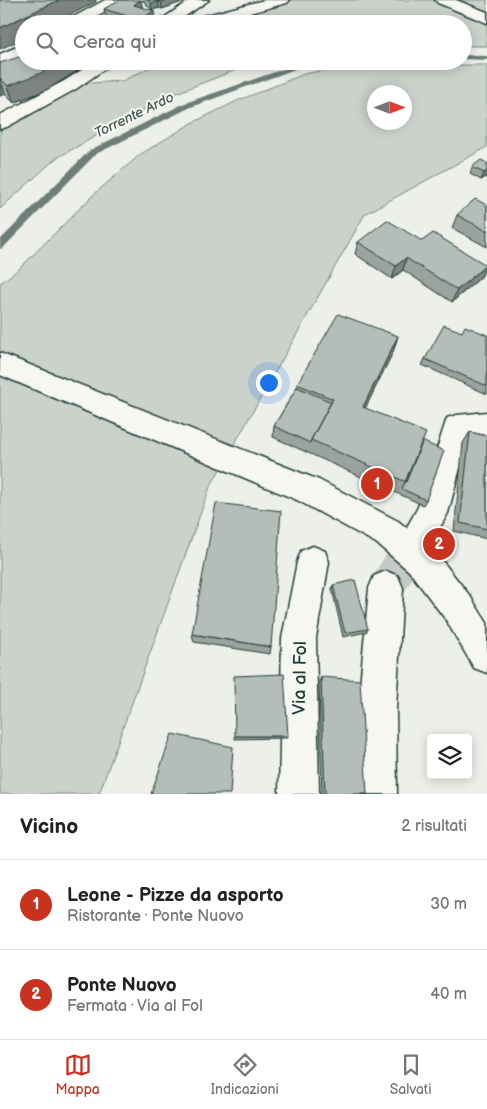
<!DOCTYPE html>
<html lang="it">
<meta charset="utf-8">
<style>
:root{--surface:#fff;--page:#f6f6f6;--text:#222;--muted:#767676;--line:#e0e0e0;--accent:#c8321e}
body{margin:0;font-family:"Balsamiq Sans",sans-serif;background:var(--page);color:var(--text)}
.controls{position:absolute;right:15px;bottom:15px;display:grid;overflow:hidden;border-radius:5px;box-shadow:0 2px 12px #0003}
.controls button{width:45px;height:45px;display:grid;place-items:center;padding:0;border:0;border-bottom:1px solid var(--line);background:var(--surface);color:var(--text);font:25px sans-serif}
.compass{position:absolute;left:367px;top:85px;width:45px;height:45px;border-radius:50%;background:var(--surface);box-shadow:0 2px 12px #0003;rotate:90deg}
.you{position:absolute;left:268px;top:382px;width:18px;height:18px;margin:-12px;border:4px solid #fff;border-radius:50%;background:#1a73e8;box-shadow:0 0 0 8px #1a73e833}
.badge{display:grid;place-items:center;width:32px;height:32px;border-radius:50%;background:var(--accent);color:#fff;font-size:16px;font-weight:700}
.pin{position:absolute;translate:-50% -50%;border:2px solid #fff;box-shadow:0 1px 5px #0006}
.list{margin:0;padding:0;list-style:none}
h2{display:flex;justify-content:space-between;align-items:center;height:65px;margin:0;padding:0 20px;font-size:21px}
h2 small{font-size:16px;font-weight:400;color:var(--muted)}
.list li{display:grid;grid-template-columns:32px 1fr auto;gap:15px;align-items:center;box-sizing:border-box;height:90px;padding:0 20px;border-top:1px solid var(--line)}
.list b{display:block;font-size:19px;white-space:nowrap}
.list p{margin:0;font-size:16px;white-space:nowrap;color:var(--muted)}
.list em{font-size:16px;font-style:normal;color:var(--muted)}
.icon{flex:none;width:28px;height:28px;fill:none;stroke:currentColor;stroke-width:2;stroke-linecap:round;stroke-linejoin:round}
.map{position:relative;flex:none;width:487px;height:794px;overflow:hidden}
.search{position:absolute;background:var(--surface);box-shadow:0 2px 12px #0003;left:15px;right:15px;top:15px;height:55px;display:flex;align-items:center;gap:12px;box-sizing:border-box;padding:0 18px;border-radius:28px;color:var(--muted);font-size:19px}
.sheet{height:245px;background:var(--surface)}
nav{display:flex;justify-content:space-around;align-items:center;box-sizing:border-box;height:70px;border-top:1px solid var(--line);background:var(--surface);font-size:14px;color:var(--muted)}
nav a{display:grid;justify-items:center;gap:2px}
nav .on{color:var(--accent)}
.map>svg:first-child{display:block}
.green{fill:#cbd2cc;stroke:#758880;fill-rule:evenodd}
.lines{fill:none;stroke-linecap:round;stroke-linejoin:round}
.stream{fill:#6c7e77;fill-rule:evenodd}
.minor-tunnel{stroke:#c4cbc6;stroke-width:35;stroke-dasharray:35 18;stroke-linecap:butt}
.minor-casing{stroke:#1f3d34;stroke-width:3}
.major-casing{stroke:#1f3d34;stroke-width:3}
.minor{fill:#f6f6f2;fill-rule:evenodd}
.major{fill:#f6f6f2;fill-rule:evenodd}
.wall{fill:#9ba39e;stroke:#1f3d34}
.shaded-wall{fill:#7e8481;stroke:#1f3d34}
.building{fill:#b4bdb8;stroke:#1f3d34}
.labels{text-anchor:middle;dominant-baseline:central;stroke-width:4;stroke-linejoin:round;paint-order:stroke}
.far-water-label{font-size:14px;font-style:italic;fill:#3f5850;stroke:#f6f6f2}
.near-street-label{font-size:18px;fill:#1f3d34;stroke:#f6f6f2}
</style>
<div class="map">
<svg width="487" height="794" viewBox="0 0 487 794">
<rect width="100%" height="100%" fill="#edefea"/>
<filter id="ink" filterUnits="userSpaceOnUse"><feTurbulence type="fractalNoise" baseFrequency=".02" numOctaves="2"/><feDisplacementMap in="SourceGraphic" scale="10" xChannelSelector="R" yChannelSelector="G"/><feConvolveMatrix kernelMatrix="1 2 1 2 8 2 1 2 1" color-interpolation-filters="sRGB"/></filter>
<g filter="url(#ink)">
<path class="green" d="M278,0H487V46H463V24H192Z
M163,61H251L241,68L179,92L137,113L55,159L0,209V126L77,84L122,81Z
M350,65H487V147L365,214L210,487L99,794H0V283L19,269L93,195L141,154L192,123L237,101L304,74ZM374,92H404V122H374Z"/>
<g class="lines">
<path class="stream" d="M463,55L487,56V60L463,59Z
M307,61H317L191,107L96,154L3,248L0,249V240L90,150L185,103Z"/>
<path class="minor-tunnel" d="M386,588L421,531"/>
<defs>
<path id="minor" d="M105,0H125L122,3L84,24H64L66,21Z
M190,0H209L174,24H155Z
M264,0H290L287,3L209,24H182L184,21Z
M24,44V56L0,66V54Z
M96,61H116L76,89L7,127L0,129V115L64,81Z
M487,412V436L468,438L448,513L434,538L423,542L412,538L407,527L418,507L447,418L457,415Z
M313,546L325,551L329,562L316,638L319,794H279L282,638L297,562L301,551Z
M386,571L398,576L403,588L396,708L397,794H357L358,708L369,588L374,576Z"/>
<path id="major" d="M435,0H456L487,12V23L438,3Z
M0,353L319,480L398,521L433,549L470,596L487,623V673L474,668L446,620L409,571L376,543L297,500L0,375Z"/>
</defs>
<use href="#minor" class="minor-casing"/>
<use href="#major" class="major-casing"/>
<use href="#minor" class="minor"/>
<use href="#major" class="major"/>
</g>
<path class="wall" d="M141,0L142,7L155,24H115L107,21L104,9Z
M142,0H187L162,9L159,8L152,10Z
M119,61H143L131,68Z
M0,63L46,90L14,103L5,94L0,96Z
M487,163V176L481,180L470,174L472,167Z
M487,205V247L452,228L457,215Z
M422,241L486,265L481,277L452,302L403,270L392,279L355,254L358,242Z
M462,332L487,335V394L422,365L425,359Z
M398,336L393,352L365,408L422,441L426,500L423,505L273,437L274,426L297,387V384Z
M470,432L487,436V539L454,531L463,443Z
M333,585L368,629L366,632L343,637L332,589Z
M192,634L271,647L270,654L194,642Z
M321,677L367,794H322L319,682Z
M235,736H288L287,738L235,739Z"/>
<path class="shaded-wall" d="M59,0H96V2L52,24H24V38L0,49V28Z
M141,0L143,12L134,5Z
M167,0H187L162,9L161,2Z
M158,1L159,8L152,10L151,3Z
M154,11L155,24H141L140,20Z
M62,61H94L46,90L14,103L8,86Z
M130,61H143L131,68Z
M0,78L5,94L0,96Z
M487,171V176L481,180L484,173Z
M406,258L403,270L392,279L396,266Z
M486,265L481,277L452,302L457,290Z
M398,336L393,352L359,421L363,407Z"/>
<path class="building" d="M0,0H59L0,28Z
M119,0H140L134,5L154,11L140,20L104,9Z
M148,0H167L161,2L158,1L151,3Z
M19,57L24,60V61H26L29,64L34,61H62L41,73L8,86L0,78V63Z
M481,160L487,163V171L484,173L472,167Z
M475,199L487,205V231L457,215Z
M387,220L422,241L433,233L486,265L457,290L406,258L396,266L358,242Z
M338,314L398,336L363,407L426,433L406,482L311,440L333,399L297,384Z
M444,325L462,332L465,326L487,335V386L425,359Z
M297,387L331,402L311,440L310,443L274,426Z
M470,432L487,436V529L460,523Z
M422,441L444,451L426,500L402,489Z
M216,503L281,511L271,647L192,634Z
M355,580L368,629L345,633L333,585Z
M284,674L288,736H235L234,676Z
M321,677L360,680L367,794H325Z
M172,734L233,747L230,794H151Z"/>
</g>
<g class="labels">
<g class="far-water-label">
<text transform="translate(134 115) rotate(-26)">Torrente Ardo</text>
</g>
<g class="near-street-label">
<text transform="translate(300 678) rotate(-89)">Via al Fol</text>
</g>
</g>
</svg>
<div class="controls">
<button><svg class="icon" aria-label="layers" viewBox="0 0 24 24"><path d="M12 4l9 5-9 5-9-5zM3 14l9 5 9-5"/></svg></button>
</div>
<svg class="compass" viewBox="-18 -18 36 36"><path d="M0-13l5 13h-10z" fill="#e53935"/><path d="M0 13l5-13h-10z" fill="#767676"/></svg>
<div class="you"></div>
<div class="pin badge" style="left:377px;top:484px">1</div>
<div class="pin badge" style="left:439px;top:544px">2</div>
<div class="search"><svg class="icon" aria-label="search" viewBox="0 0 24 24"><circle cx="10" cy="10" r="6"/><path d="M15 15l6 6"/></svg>Cerca qui</div>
</div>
<section class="sheet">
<h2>Vicino<small>2 risultati</small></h2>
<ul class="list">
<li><span class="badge">1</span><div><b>Leone - Pizze da asporto</b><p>Ristorante · Ponte Nuovo</p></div><em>30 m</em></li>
<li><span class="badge">2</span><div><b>Ponte Nuovo</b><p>Fermata · Via al Fol</p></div><em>40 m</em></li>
</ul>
</section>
<nav>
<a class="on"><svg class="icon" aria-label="map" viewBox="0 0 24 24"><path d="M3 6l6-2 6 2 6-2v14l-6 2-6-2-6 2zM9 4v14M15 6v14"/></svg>Mappa</a>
<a><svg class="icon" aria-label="directions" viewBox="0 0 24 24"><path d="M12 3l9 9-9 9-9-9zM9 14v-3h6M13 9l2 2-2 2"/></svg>Indicazioni</a>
<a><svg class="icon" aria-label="saved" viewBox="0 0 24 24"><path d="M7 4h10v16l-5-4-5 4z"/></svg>Salvati</a>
</nav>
